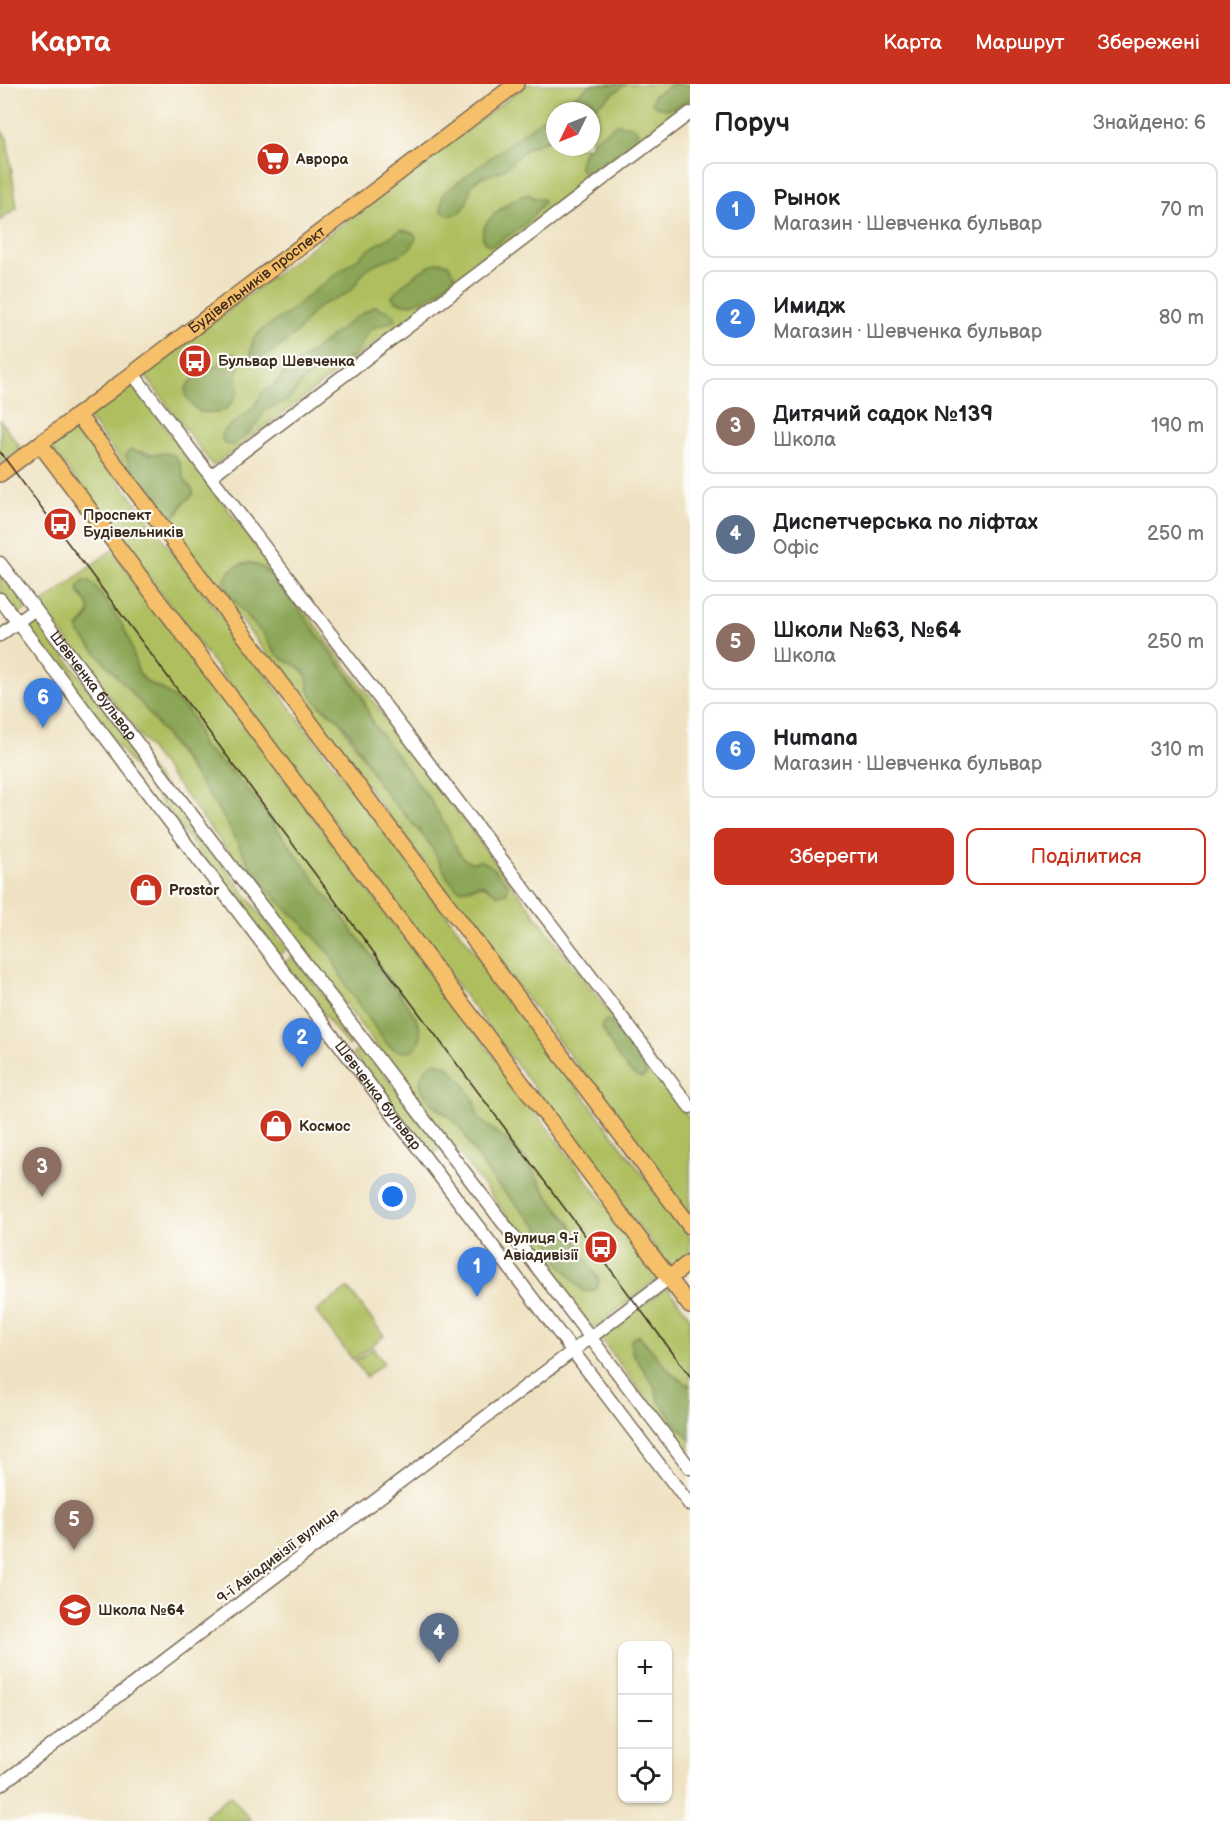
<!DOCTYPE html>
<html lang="uk">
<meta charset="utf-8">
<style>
:root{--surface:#fff;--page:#f2f2f2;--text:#202124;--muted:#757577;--line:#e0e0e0;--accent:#c8321e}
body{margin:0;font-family:"Balsamiq Sans",sans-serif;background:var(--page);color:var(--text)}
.controls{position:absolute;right:18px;bottom:18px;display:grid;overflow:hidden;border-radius:12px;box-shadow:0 2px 4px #0004}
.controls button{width:54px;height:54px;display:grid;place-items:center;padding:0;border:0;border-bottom:2px solid var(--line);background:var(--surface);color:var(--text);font:30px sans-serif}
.compass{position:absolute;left:546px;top:18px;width:54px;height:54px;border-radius:50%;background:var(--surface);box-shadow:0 2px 4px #0004;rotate:227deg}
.you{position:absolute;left:393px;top:1113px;width:21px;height:21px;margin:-15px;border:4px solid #fff;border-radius:50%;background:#1a73e8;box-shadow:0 0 0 9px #1a73e833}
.badge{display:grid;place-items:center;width:39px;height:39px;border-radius:50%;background:var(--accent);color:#fff;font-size:20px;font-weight:700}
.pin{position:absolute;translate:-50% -50px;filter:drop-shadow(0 2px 3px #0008)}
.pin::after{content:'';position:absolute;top:32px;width:21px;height:18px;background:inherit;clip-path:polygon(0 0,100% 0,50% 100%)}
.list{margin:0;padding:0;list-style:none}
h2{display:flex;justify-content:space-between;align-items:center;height:78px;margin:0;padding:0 24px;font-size:26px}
h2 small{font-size:20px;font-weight:400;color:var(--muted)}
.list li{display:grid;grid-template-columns:39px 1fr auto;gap:18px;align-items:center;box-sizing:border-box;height:96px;margin:0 12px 12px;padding:0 12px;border:2px solid var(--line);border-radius:12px}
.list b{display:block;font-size:22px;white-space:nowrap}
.list p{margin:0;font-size:20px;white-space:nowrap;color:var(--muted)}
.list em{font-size:20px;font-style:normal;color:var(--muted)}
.actions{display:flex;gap:12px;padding:18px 24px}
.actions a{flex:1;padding:14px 0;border:2px solid var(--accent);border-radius:12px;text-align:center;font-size:21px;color:var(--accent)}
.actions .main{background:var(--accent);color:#fff}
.icon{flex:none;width:33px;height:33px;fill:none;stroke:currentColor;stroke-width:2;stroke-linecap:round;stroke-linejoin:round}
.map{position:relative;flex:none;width:690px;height:1737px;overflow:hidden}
header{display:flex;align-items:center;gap:36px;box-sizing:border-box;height:84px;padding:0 30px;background:var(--accent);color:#fff}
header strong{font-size:28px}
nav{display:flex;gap:33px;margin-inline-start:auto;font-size:21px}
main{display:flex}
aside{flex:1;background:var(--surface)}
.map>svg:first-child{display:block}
.green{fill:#afbf61;stroke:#757440;stroke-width:1.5;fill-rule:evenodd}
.forest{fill:#8ba657;stroke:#63683a;stroke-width:1.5}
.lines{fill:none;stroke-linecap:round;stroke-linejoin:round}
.minor-casing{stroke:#7a6a57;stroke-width:15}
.major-casing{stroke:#7a6a57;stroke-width:18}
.minor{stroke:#fff;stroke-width:12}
.major{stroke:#f6c06b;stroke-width:15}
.tram{stroke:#3b2a1e;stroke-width:1.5}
.labels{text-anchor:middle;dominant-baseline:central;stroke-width:4.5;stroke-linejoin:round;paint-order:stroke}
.poi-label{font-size:15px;font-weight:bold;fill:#3b2a1e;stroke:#fdfcf7;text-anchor:start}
.street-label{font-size:15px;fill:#3b2a1e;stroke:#fdfcf7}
</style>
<header>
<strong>Карта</strong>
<nav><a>Карта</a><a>Маршрут</a><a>Збережені</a></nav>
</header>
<main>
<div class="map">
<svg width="690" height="1737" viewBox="0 0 690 1737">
<rect width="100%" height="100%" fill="#fdfcf7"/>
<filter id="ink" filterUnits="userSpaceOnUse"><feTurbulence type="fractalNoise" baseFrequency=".0167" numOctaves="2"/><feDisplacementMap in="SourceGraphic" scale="12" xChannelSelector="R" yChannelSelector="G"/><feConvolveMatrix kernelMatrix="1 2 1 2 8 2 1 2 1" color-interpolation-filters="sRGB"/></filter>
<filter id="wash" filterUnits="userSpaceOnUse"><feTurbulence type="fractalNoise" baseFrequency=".008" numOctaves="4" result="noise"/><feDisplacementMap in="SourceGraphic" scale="24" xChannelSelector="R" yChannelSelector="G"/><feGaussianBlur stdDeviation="1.35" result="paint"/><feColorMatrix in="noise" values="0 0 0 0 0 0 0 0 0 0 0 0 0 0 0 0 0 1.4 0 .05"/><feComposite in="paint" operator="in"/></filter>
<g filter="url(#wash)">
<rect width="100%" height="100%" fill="#efe2c2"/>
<path class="green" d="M527,0H690V21L213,382L144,290ZM555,27H591V63H555Z
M0,45L7,54L17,124L0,137Z
M132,299L690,1035V1131L88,333ZM141,367L157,371L166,369L180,380L184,395L193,407V411L184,418L178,430L162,425L131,386ZM251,479C279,492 291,518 309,541C326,563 344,583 359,606C366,617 368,632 375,643C392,670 415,693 432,720C439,731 456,769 464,775C469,779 475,778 481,777L492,807C484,800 479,800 469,805L449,795L431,761L381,703L340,637L322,624L308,606V595L303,587L292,578L273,567L264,551L248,534L228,507L241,480ZM602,943L620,947L644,979L633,990L619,973Z
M0,336L21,364L0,380Z
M77,341L690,1153V1171L671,1185L49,361Z
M112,466L660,1193L593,1245L40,521ZM94,502L121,539L138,587L148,599L162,605L185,624L192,633L202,662L231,687L252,711L332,822L369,868L412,928L420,946L419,956L363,927L347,903L330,870L303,840L277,816L264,801L250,782L224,734L206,707L145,624L107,579L91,563L78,544C92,528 94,524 78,508ZM424,987L475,1017L476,1028L480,1036L498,1050L533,1087L548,1112L571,1140L580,1167L596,1191L599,1197L597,1204L583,1207L560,1180L549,1158L538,1143L496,1099L476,1071L462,1046L450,1033L437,1025L422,1006L420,997Z
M0,487L28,524L18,531L0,507Z
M34,532L287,865L278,872L24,539Z
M293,872L357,955L348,962L284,879Z
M363,962L441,1064L431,1072L353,970Z
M667,1203L690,1233V1302L673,1291L640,1252L634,1253L632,1268L654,1301L659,1317L673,1336L690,1355V1373L600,1254Z
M348,1204L384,1252L353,1276L316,1228Z
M373,1264L384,1279L366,1293L355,1278Z
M231,1711L251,1737H209L205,1731Z"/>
<path class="forest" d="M592,0H626L589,27H555V52C546,57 534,60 525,66C516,73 511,82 500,87C494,91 484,91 478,95C466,102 471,120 461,127C453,133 447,133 441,126L443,110L449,105L554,26Z
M674,0H690V14C678,23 664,31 652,18L654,11Z
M617,40L630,42L636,45L638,49C633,59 626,63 616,69C607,75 599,84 589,90L581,87L579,80L586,63H591V58Z
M528,110L535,114L543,115L544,118L526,140L494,161H488C467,144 512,114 528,110Z
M401,146L410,148L416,152C415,170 386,175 373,181C362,185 360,197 352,205C341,216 332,215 320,222C311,228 306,238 299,246C288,258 269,272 253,277L250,273L253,255L262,246L289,228L305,214L371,164Z
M442,178L448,180L455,191C446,206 407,232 392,213C400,201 428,179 442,178Z
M375,222L393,229L396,235C388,241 377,240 370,246C362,253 362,267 348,275C338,282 323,280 313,287C303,294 298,307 289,315C282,321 272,322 264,327C257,343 247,351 233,361L225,360L222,356L223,348L253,324L262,309L276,299L287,286L311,269L353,235Z
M232,269L238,271L240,276L237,289L238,308L233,317L226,325L216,329L200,328C172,305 189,297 213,284C220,280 225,274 232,269Z
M131,366L149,371L166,369L175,372L180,380L184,395L193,407V411L184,418L174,433H169C159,422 126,383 126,370Z
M251,479L263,484L283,504L360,608L373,640L431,717L446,742L458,768L464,775L471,778L481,777L490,781L508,800L507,809L498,811C493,808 488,802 483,801C472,799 464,812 454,801C442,790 438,771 428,758C414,738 395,722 381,703C366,683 357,654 340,637C332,628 320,624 313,614C307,606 310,596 304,588C297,580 289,579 281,574C272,568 269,557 262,549C253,538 229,515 226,502C222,486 238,480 251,479Z
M84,496L89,497L95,502L121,539L129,555L138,587L142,593L148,599L162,605L185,624L192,633L202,662L231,687L252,711L398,908C405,919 418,932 420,946C423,971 400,974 385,958L347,903L330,870L303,840L277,816L264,801L250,782L224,734L181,671L145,624L78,548C79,540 87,538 89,531C93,521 80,512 78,503Z
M607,936C618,941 648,980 646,991L641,994C626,991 608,957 602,943L603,939Z
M437,978L448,982L462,997L475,1018L476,1028L480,1036L511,1060L525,1075L548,1112L571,1140L580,1167L596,1191L599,1198L597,1204L593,1207H583L560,1180L549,1158L538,1143L496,1099L476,1071L462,1046L450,1033L428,1016L422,1006L420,997L424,987L430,981Z
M639,1252L673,1291L690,1302V1355L673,1336L659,1317L654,1301L632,1268L631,1256L634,1253Z"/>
</g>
<g filter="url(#ink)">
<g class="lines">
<defs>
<g id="minor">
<path d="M133,290L690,1023"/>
<path d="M211,392L690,29"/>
<path id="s1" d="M0,479L690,1384"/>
<path id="s2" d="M0,515L690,1421"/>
<path d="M0,551L35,525"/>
<path d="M0,1701L669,1194"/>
</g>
<g id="major">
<path d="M78,331L690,1142"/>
<path d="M40,360L690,1222"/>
<path id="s3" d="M0,390L516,0"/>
<path d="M669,1194L690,1178"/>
</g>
</defs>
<use href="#minor" class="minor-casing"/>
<use href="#major" class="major-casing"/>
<use href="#minor" class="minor"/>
<use href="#major" class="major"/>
<path class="tram" d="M0,368L690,1292"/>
</g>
</g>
<defs>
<symbol id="supermarket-disc" viewBox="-11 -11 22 22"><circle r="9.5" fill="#c8321e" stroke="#fdfcf7"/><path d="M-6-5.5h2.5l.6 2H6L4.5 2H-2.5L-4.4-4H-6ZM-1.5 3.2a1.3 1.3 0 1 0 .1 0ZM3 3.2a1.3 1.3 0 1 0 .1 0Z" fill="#fff"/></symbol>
<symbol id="bus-disc" viewBox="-11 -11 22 22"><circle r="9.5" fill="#c8321e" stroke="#fdfcf7"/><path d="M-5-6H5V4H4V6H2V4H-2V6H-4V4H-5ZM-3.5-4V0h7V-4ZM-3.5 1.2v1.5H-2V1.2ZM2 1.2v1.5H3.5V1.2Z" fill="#fff"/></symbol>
<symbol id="shop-disc" viewBox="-11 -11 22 22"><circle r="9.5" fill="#c8321e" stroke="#fdfcf7"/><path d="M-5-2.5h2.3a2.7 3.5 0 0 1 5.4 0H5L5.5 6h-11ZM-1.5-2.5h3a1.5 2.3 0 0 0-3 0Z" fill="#fff"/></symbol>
<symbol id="school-disc" viewBox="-11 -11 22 22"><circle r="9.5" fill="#c8321e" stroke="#fdfcf7"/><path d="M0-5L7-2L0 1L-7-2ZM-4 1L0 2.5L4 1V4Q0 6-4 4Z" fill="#fff"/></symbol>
</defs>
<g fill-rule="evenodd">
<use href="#supermarket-disc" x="254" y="56" width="38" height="38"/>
<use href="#bus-disc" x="176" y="258" width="38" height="38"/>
<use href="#bus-disc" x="41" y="421" width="38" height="38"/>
<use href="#shop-disc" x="127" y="787" width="38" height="38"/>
<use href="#shop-disc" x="257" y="1023" width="38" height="38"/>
<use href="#bus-disc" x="582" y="1144" width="38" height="38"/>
<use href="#school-disc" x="56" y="1507" width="38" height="38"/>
</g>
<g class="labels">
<g class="poi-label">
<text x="296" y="75">Аврора</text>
<text x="218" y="277">Бульвар Шевченка</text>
<text x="83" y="431">Проспект<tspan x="83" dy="17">Будівельників</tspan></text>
<text x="169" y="806">Prostor</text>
<text x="299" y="1042">Космос</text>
<text x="578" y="1154" text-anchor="end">Вулиця 9-ї<tspan x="578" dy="17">Авіадивізії</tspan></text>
<text x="98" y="1526">Школа №64</text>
</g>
<g class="street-label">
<text stroke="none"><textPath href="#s3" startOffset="322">Будівельників проспект</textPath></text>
<text stroke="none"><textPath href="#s1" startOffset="154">Шевченка бульвар</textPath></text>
<text stroke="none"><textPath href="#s2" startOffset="624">Шевченка бульвар</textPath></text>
<text transform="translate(278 1472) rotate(-37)">9-ї Авіадивізії вулиця</text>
</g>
</g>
</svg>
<div class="controls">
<button>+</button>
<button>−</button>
<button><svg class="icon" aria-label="locate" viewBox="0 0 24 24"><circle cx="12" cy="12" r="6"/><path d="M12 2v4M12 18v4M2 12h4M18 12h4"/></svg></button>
</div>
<svg class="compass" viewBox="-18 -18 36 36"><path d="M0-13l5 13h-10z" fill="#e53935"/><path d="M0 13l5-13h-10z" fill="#757577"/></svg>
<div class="you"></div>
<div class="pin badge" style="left:477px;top:1213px;background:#3f7fe0">1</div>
<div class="pin badge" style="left:302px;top:984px;background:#3f7fe0">2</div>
<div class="pin badge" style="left:42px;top:1113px;background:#8d6e63">3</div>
<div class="pin badge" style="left:439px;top:1579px;background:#5c6f8a">4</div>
<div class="pin badge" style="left:74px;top:1466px;background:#8d6e63">5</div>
<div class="pin badge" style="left:43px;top:644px;background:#3f7fe0">6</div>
</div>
<aside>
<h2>Поруч<small>Знайдено: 6</small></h2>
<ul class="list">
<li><span class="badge" style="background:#3f7fe0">1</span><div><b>Рынок</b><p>Магазин · Шевченка бульвар</p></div><em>70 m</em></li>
<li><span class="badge" style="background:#3f7fe0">2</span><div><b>Имидж</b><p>Магазин · Шевченка бульвар</p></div><em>80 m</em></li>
<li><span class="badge" style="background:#8d6e63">3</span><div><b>Дитячий садок №139</b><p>Школа</p></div><em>190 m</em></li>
<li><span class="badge" style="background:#5c6f8a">4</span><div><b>Диспетчерська по ліфтах</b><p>Офіс</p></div><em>250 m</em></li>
<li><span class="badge" style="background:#8d6e63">5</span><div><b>Школи №63, №64</b><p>Школа</p></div><em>250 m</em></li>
<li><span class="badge" style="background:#3f7fe0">6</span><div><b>Humana</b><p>Магазин · Шевченка бульвар</p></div><em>310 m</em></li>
</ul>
<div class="actions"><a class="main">Зберегти</a><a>Поділитися</a></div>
</aside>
</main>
